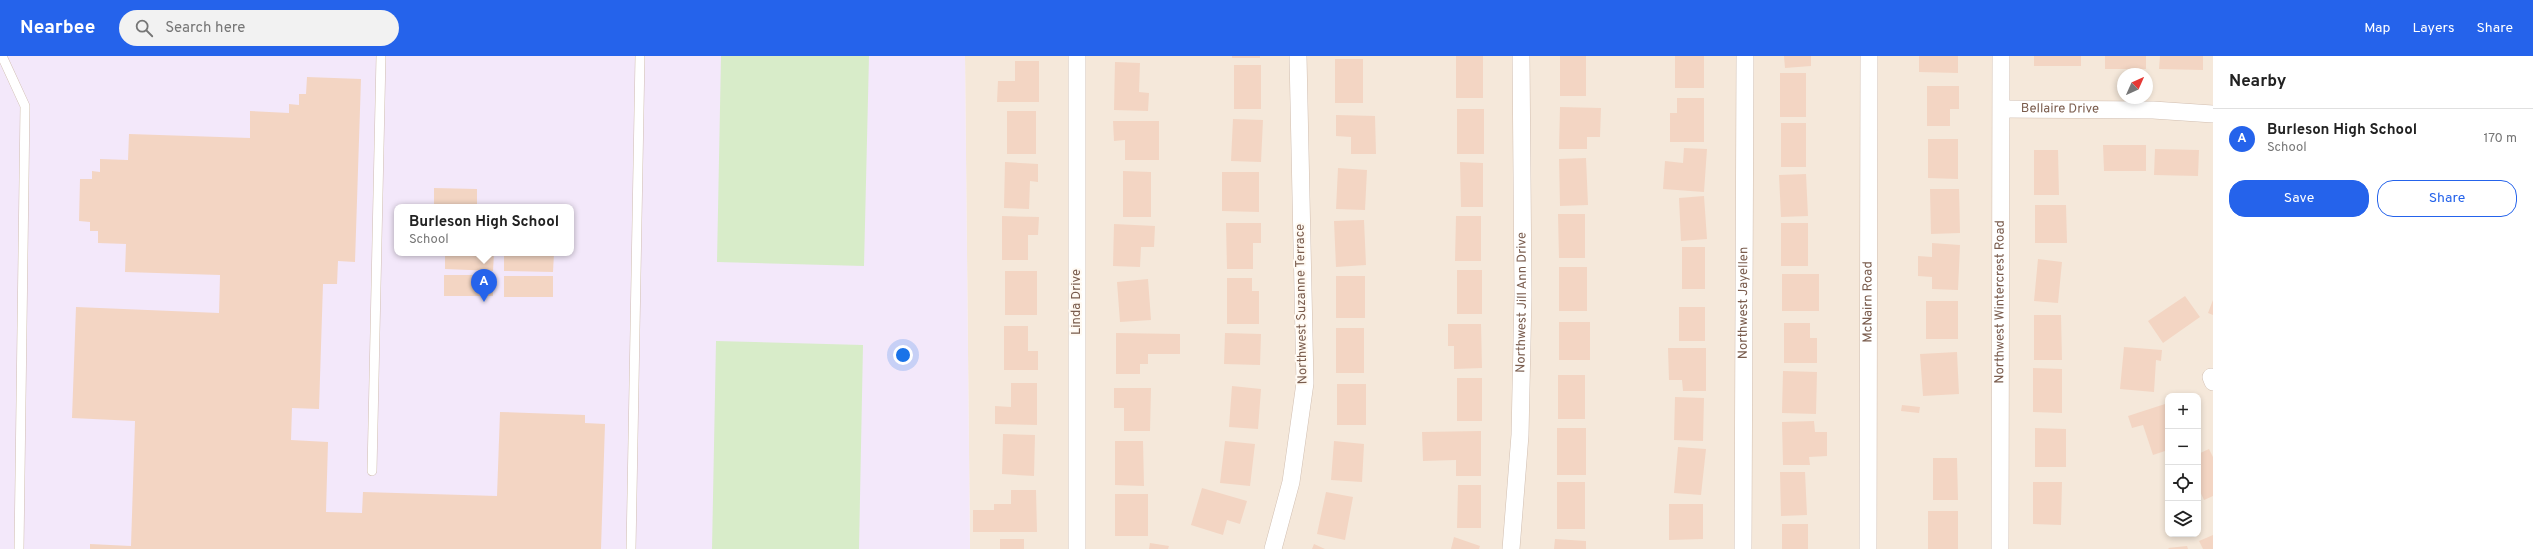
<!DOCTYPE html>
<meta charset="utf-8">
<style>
:root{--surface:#fff;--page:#f2f2f2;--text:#222;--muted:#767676;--line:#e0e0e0;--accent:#2563eb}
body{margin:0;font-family:Overpass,sans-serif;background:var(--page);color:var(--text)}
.controls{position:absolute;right:12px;bottom:12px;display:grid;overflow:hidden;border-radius:8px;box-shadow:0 2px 6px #0003}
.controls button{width:36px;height:36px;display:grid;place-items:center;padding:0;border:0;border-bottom:1px solid var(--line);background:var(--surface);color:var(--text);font:20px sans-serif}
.compass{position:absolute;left:2117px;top:12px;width:36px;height:36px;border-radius:50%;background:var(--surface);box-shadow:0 2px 6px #0003;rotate:45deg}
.you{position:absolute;left:903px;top:299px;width:14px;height:14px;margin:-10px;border:3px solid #fff;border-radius:50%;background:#1a73e8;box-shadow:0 0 0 6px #1a73e833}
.badge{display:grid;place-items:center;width:26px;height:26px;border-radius:50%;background:var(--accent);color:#fff;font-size:13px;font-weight:700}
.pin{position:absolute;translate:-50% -33px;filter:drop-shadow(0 1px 2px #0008)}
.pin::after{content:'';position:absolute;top:21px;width:14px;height:12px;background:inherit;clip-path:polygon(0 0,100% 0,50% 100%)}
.popup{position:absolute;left:394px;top:148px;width:180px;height:52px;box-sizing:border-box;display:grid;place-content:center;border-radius:8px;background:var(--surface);filter:drop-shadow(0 1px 3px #0005);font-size:13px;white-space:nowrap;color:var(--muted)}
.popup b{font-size:15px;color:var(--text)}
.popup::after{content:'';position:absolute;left:50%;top:100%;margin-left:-8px;border:8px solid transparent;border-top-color:var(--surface)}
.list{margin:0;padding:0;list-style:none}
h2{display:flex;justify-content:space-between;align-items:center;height:52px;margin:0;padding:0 16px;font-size:17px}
h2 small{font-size:13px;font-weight:400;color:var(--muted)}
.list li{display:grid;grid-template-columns:26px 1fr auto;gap:12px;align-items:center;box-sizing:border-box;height:60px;padding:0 16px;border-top:1px solid var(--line)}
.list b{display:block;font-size:15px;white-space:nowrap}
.list p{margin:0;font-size:13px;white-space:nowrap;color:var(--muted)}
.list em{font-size:13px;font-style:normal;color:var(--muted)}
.actions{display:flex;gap:8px;padding:12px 16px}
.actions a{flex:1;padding:9px 0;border:1px solid var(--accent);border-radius:16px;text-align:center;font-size:14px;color:var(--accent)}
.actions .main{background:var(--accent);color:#fff}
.icon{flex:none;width:22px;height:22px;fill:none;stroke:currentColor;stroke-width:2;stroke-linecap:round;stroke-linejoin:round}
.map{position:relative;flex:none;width:2213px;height:493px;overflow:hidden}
header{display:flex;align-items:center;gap:24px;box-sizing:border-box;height:56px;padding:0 20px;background:var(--accent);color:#fff}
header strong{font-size:19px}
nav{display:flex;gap:22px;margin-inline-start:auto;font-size:14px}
.search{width:280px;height:36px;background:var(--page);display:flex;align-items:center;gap:10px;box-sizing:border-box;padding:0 14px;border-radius:22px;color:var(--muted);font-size:15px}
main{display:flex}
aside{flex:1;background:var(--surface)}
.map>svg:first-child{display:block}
.residential{fill:#f5e8da;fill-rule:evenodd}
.education{fill:#f3e8fa;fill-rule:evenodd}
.green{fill:#d8ecc9}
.building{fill:#f3d5c3}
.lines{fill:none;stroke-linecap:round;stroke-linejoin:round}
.lane-casing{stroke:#d1beb0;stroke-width:10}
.street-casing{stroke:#d1beb0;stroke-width:18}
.lane{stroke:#fff;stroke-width:9}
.street{stroke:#fff;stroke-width:17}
.labels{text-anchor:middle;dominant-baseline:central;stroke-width:4;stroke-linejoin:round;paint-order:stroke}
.street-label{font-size:13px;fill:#7a5c4d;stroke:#fffaf3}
</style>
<header>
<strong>Nearbee</strong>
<div class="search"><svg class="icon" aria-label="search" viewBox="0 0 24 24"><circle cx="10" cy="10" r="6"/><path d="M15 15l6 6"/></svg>Search here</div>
<nav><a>Map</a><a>Layers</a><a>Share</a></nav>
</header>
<main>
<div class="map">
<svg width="2213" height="493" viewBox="0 0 2213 493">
<rect width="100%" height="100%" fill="#fdf6ec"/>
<path class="residential" d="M965,0H2213V493H970ZM2123,18H2147V42H2123ZM2168,340H2198V478H2168Z"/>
<path class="education" d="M0,0H965L970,493H0ZM397,151H571V197H397Z"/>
<path class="green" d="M721,0H869L864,210L717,206Z
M716,285L863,289L859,493H712Z"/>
<path class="building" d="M1232,0H1260V2H1232Z
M1456,0H1483V42H1456Z
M1560,0H1586V40H1560Z
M1675,0H1704V32H1675Z
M1784,0H1811V10L1785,12Z
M1919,0H1958V17L1919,16Z
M2034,0H2081V10H2034Z
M2105,0H2146V13H2105Z
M2160,0H2203V14L2159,13Z
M1335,3H1363V47H1335Z
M1015,5H1039V46H997L998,25H1015Z
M1115,6L1140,7L1139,36L1149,37L1148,55L1114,54Z
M1234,9H1261V53H1234Z
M1780,17H1806V61H1780Z
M307,21L361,23L355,206L338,205L337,228H323L319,353L292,352L291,384L328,386L326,456L362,457L363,436L497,440L500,356L585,359V367L605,368L601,493H90V488L131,490L135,365L72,362L76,251L219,257L220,219L125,216L126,188L98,187V175H90V166L79,165L80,123H92V115L100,116V103L128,104L129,78L250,82V55L289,57V48L299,49V38H306Z
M1927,30H1959V53H1950V70H1927Z
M1677,42H1704V86H1670V57H1677Z
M1560,51L1601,52L1600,81H1587V93H1559Z
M1457,53H1484V98H1457Z
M1007,55H1036V98H1007Z
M1336,59L1375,60L1376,98H1351V81L1336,80Z
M1233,63L1263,64L1261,106L1231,105Z
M1113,65H1159V104H1125V84L1114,85Z
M1781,67H1806V111H1781Z
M1928,83H1958V123L1928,122Z
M2103,89H2146V115H2104Z
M1684,92L1707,93L1704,136L1663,133L1665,105L1683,107Z
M2155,93L2199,94L2198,120L2154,119Z
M2034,94H2058L2059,139H2034Z
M1586,102L1588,149L1560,150L1559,103Z
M1005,106L1038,108V126L1030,125L1029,153L1004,152Z
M1460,106L1483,107V151H1461Z
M1338,112L1367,114L1365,154L1336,153Z
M1123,115L1151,116V161H1123Z
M1222,116H1259V156L1222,155Z
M1806,118L1808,160L1781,161L1779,119Z
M434,132L477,133V151H434Z
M1930,133H1959L1960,177L1931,178Z
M1704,140L1707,183L1681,185L1679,142Z
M2035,149H2066L2067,187H2035Z
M1558,158H1585V202H1559Z
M1002,160L1039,161L1038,179H1028V204H1002Z
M1456,160H1481V205H1455Z
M1364,164L1366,209L1336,211L1334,165Z
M1226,167H1261V187H1253V213H1227Z
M1781,167H1808V210H1781Z
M1114,168L1155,170L1154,191H1141L1140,211L1113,210Z
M1932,187L1960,189L1958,234L1932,233V221L1918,220V200L1932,201Z
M1682,191H1705V233H1682Z
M445,197H494L493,215L445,213Z
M504,197H554L553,216L504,215Z
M2038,203L2062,206L2058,247L2034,245Z
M1559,211H1587V255H1559Z
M1457,214H1482V258H1457Z
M1005,215H1037V259H1005Z
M1782,218H1819V255H1782Z
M444,219H493V240H444Z
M504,220H553V241H504Z
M1336,220H1365V262H1336Z
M1227,222H1252V235H1259V268H1227Z
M1148,223L1151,264L1120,266L1117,226Z
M2185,240L2200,261L2163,287L2148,265Z
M2213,244V259L2208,257Z
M1926,245H1958V283H1926Z
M1679,251H1705V285H1679Z
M2034,259H2061L2062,304H2034Z
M1559,266H1590V304H1559Z
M1784,267H1810V282H1817V307H1784Z
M1448,268H1481L1482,312L1454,313V290H1448Z
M1004,270H1028V295H1038V314H1004Z
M1336,272H1364V317H1336Z
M1116,277L1180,278V298H1148V308H1140V318H1116Z
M1225,277L1261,278L1260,309L1224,308Z
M2124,291L2162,294L2161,305L2156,304L2154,336L2120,333Z
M1668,292H1706V335H1683L1682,324H1669Z
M1957,296L1959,338L1923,340L1920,298Z
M2033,312L2062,313V357L2033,356Z
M1783,315L1817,316L1816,358L1782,357Z
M1558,319H1585V363H1558Z
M1457,322H1482V365H1457Z
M1011,327H1037V369L995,368V350L1011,351Z
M1337,328H1366V369H1337Z
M1232,330L1261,333L1258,373L1229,371Z
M1114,332H1151L1150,375H1124V352H1114Z
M1675,341L1704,342L1703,385L1674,384Z
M2165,348L2168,356V394L2153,399L2143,369L2132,372L2128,360Z
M1902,349L1920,351L1919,357L1901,355Z
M1814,365L1815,376H1827V400L1809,401L1810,409H1783L1782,366Z
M1557,372H1586V419H1557Z
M2035,372L2066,373V411H2035Z
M1481,375V420H1456V404L1423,405L1422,376Z
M1003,378L1035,379L1034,420L1002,418Z
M1115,385H1143L1144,430L1115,429Z
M1225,385L1255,388L1250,430L1220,427Z
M1334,385L1364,388L1362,426L1331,424Z
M1678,391L1706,393L1701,439L1674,437Z
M2209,393L2213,401V440L2204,444L2198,431V398Z
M1933,402H1957L1958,444H1933Z
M1780,416H1805L1807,459L1781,460Z
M1557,426H1585V473H1557Z
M2033,426H2062L2061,469L2033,468Z
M1458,429H1481V472H1457Z
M1202,432L1247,445L1240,468L1227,464L1223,479L1191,469Z
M1011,434H1036L1037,476H973V454H994V448H1011Z
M1326,436L1353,441L1345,484L1317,478Z
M1115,438H1148V480H1115Z
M1669,448H1703V483L1669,484Z
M1928,455H1958V493H1928Z
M1782,468H1808V493H1782Z
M2213,479V493H2203L2199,485Z
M1454,481L1480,490L1479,493H1451Z
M1000,483H1024V493H1000Z
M1555,483L1586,485V493H1554Z
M1150,487L1169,490L1168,493H1149Z
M1314,488L1325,493H1312Z
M2187,490L2188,493H2169L2168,492Z"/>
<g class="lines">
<defs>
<path id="lane" d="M2,0L25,50L19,493
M372,415L381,0
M631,493L640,0"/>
<g id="street">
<path id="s1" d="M2002,53L2153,54L2213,58"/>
<path d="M2211,321L2213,326"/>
<path d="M1077,493V0"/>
<path d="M1273,493L1291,426L1305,327L1298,0"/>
<path id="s2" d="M1511,493L1520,379L1523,239L1521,0"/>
<path id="s3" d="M1743,493L1745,0"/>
<path id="s4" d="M1868,493L1869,0"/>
<path id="s5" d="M2000,493L2001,0"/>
</g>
</defs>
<use href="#lane" class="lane-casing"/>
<use href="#street" class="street-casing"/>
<use href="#lane" class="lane"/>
<use href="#street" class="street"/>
</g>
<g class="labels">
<g class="street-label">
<text stroke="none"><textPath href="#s1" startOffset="58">Bellaire Drive</textPath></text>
<text transform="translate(1077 246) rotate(-90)">Linda Drive</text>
<text stroke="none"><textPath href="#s4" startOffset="247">McNairn Road</textPath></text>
<text stroke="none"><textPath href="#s5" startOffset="247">Northwest Wintercrest Road</textPath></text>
<text stroke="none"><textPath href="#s2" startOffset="247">Northwest Jill Ann Drive</textPath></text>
<text stroke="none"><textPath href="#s3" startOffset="246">Northwest Jayellen</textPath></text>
<text transform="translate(1302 248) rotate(-91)">Northwest Suzanne Terrace</text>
</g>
</g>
</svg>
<div class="controls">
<button>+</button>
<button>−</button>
<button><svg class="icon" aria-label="locate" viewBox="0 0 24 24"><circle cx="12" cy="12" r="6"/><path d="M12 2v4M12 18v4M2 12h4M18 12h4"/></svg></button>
<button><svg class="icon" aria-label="layers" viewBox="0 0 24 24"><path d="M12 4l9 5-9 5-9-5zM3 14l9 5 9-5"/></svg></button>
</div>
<svg class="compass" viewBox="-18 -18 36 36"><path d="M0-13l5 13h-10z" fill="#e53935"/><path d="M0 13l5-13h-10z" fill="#767676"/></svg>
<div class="you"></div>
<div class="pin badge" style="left:484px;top:246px">A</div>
<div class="popup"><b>Burleson High School</b>School</div>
</div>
<aside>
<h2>Nearby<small></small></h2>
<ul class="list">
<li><span class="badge">A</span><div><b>Burleson High School</b><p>School</p></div><em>170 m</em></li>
</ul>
<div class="actions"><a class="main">Save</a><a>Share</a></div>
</aside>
</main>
